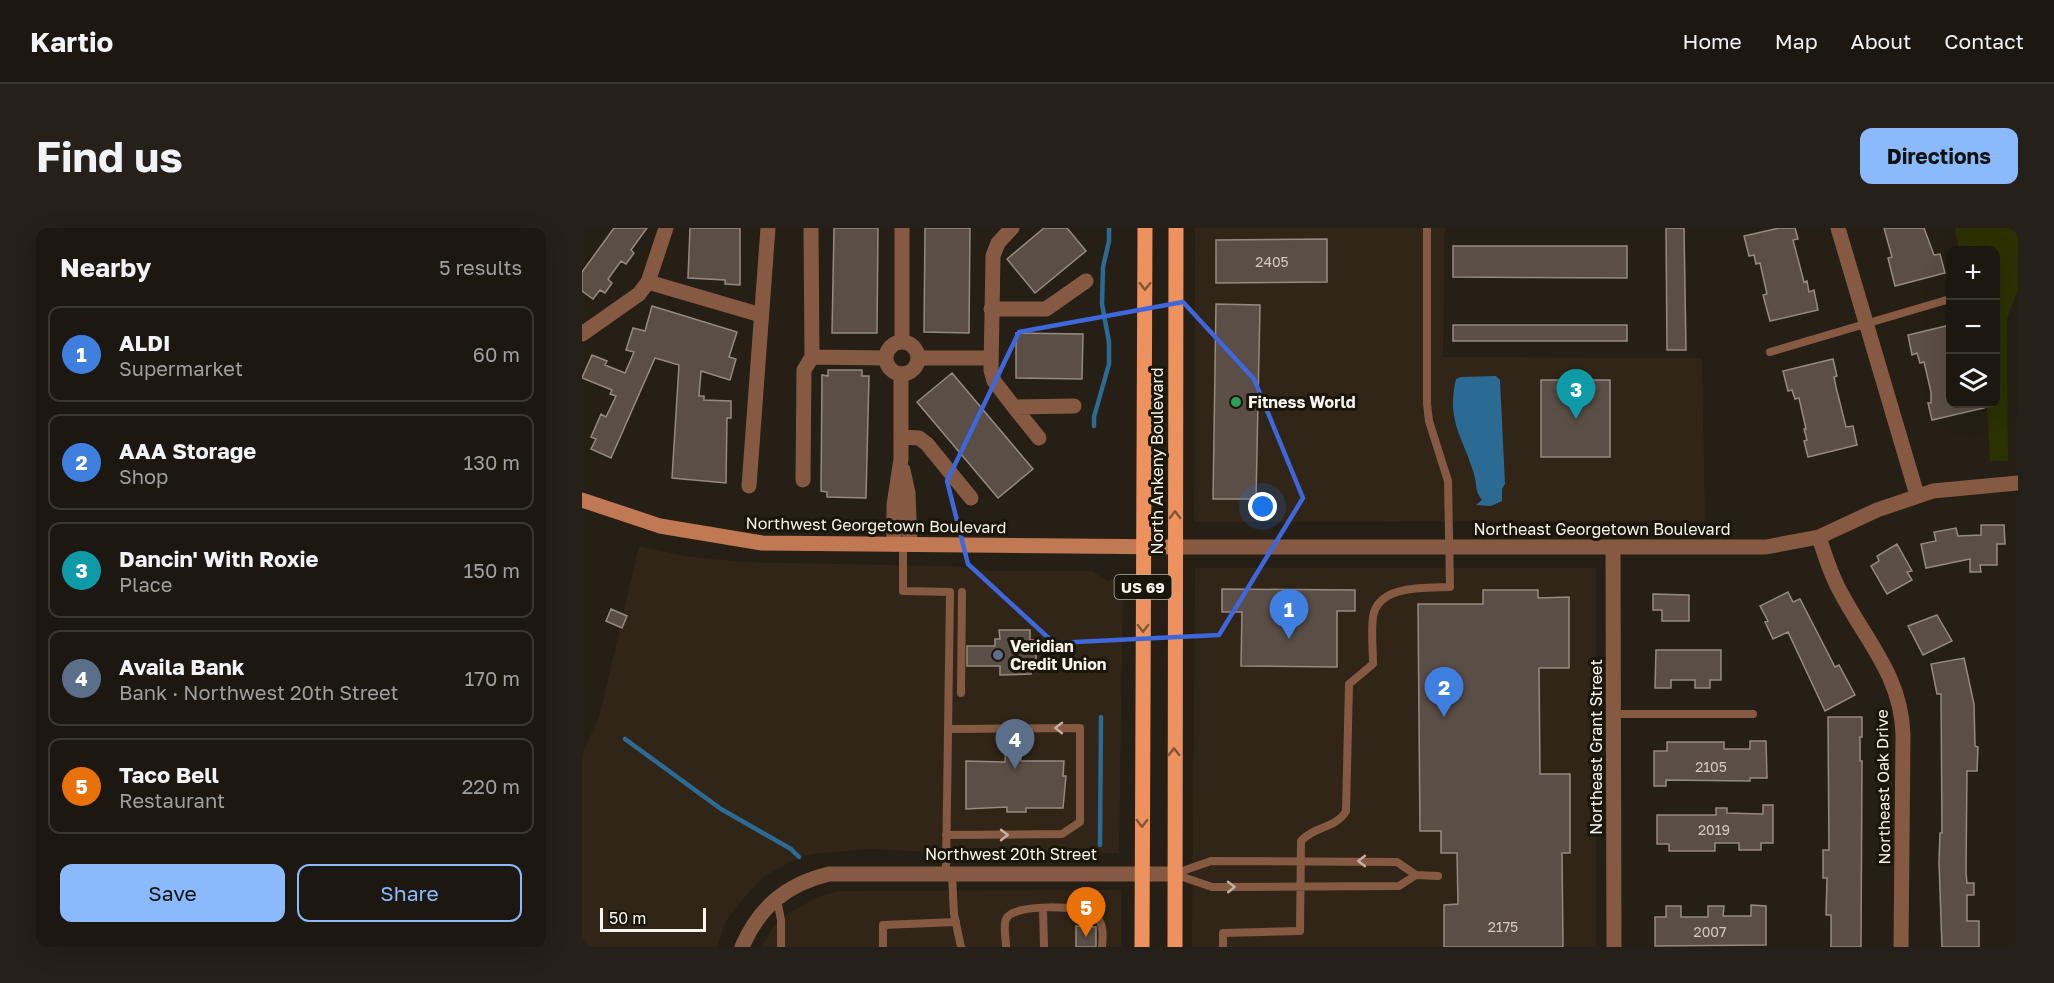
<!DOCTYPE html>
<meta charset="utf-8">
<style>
:root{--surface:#1c1710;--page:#252019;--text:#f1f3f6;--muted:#a09f9f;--line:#3a3630;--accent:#8abafc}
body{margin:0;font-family:"Golos Text",sans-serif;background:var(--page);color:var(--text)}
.controls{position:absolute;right:18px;top:18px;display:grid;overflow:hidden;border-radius:12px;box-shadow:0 6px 24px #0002}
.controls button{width:54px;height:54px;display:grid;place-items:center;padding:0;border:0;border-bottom:2px solid var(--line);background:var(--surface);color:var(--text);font:30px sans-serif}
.scale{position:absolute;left:18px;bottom:15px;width:106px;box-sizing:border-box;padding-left:6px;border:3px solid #f8f4ed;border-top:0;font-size:16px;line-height:21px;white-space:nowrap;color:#f8f4ed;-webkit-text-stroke:4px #1b160c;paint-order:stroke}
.you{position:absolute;left:681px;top:279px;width:21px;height:21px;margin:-15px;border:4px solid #fff;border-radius:50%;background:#1a73e8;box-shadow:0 0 0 9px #1a73e833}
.badge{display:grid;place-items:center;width:39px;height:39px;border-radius:50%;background:var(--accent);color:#fff;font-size:20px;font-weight:700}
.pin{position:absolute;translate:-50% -50px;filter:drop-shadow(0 2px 3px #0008)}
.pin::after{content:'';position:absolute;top:32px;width:21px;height:18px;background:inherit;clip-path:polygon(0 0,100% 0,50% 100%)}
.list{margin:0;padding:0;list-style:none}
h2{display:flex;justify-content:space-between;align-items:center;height:78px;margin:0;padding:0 24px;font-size:26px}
h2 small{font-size:20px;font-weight:400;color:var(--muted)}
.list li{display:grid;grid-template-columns:39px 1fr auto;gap:18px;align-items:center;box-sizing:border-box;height:96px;margin:0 12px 12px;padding:0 12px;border:2px solid var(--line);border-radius:12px}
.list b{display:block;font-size:22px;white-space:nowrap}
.list p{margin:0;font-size:20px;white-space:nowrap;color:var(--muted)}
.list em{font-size:20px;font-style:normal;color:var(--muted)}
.actions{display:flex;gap:12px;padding:18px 24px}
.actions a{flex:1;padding:14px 0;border:2px solid var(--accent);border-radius:12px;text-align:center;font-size:21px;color:var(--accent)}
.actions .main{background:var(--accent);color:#111}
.icon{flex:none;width:33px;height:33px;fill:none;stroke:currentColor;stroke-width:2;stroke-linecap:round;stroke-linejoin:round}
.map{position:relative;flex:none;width:1436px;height:719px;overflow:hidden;border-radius:12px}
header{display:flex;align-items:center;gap:36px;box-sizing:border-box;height:84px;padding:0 30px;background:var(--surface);border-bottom:2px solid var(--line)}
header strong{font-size:28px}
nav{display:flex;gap:33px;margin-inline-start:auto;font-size:21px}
.intro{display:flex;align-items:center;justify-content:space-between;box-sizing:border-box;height:144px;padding:0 36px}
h1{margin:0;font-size:42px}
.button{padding:15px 27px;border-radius:12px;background:var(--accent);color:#111;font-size:21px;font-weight:700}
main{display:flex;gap:36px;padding:0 36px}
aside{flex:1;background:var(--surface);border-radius:12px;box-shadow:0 6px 24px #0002}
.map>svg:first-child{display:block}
.commercial{fill:#312517}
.green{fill:#2b3100}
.water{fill:#2b6a93}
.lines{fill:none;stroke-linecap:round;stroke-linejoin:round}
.stream{stroke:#2b6a93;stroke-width:4.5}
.building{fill:#5a4e46;stroke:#968980;stroke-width:1.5}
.lane{stroke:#865a42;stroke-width:8}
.street{stroke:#865a42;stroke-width:15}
.secondary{stroke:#c07953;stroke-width:15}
.primary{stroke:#ed925f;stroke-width:15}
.oneway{stroke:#845436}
.oneway2{stroke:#c5afa0}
.marked{fill:none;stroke:#3e67db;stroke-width:4.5;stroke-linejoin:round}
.leisure-dot{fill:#2e9e5b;stroke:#1b160c;stroke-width:2}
.service-dot{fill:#5c6f8a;stroke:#1b160c;stroke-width:2}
.labels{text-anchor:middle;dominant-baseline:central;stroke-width:6;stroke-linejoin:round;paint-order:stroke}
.number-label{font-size:14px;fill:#d0cac3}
.shield{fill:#1b160c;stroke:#b6b1aa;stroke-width:1.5}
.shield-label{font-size:15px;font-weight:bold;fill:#f8f4ed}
.poi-label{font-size:16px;font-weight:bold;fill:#f8f4ed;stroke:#1b160c;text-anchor:start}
.street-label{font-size:16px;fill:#f8f4ed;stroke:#1b160c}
</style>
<header>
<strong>Kartio</strong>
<nav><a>Home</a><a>Map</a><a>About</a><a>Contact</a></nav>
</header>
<div class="intro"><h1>Find us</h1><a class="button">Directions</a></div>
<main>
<aside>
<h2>Nearby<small>5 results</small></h2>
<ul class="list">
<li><span class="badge" style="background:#3f7fe0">1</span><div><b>ALDI</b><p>Supermarket</p></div><em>60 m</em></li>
<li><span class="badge" style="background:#3f7fe0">2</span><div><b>AAA Storage</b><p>Shop</p></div><em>130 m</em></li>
<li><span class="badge" style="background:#0f9aa8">3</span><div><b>Dancin' With Roxie</b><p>Place</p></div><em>150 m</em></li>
<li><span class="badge" style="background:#5c6f8a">4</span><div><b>Availa Bank</b><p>Bank · Northwest 20th Street</p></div><em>170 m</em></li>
<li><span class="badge" style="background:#e8710a">5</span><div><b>Taco Bell</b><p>Restaurant</p></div><em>220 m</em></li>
</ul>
<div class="actions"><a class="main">Save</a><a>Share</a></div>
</aside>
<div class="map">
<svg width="1436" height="719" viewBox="0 0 1436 719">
<rect width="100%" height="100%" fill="#251f15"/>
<path class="commercial" d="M613,0H863L861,129L1120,130L1123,293L612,294Z
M57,318L103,328L160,334L370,338L410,343H510L525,353L538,349L541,357L537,625H364L286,621L232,626L217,629L181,649L153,680L143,695L135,719H0V527L18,486Z
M613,340H1014V719H610Z
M539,662V719H180L191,699L205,686L235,669L256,663Z"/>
<path class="green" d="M1373,0H1436V62L1425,91L1426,233H1408L1405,176H1414V22H1377Z"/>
<path class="water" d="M914,148L918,152L923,256L920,261V273L909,278L894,277L900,272C893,264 895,256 892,246C881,209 864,193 874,151L879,149Z"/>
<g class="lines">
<path class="stream" d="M512,198V189L527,136V114L520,76L521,39L527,13V0
M43,511L139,581L209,621L217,629
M518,617L519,489"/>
</g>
<path class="building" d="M32,0H65L49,22L52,25L44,36L39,33L26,51L30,55L23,65L18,62L11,71L0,63V44Z
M108,0H158V57L143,56V52L106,50Z
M252,0H296L295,105H250Z
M343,0H388L387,105L342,104Z
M462,0H485L504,23L453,65L425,31Z
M1084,0H1102L1104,122H1085Z
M1197,0H1213L1216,11L1211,12L1222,54L1225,53L1227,64L1232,62L1236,82L1188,93L1181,67L1185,66L1178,35L1174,36L1172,27L1167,28L1162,8Z
M1302,0H1342L1352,27L1358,26L1363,45L1313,58L1306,30L1310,29Z
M745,11V54L634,55V12Z
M871,18H1045V50L871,49Z
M634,76L678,77L674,271H631Z
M70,78L155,104L147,129L154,131L148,152L119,143L117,168H122V172L149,173V190H145L144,255L90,250L97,137L73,130L29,230L9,221L14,211L9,209L19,186L24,189L34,168L28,166L30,162L0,150L10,127L25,133L23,137L43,145L52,124L44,122L51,100L63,103Z
M871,97H1045V113H871Z
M1368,97V176H1402V180L1350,192L1346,175H1349V164L1342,134L1338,135L1335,125L1330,127L1326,107Z
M434,105L501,106L500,151L434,150Z
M1251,131L1255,148L1252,149L1254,159L1264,199L1271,198L1275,217L1226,229L1222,213L1225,212L1222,201H1224L1217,170L1213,171L1210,162L1206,163L1201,143Z
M246,142H280V148H287L284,270L245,269V264L239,263L240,147L246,148Z
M370,145L451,241L416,270L335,174Z
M959,152H1028V229H959Z
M1399,297H1422L1423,316H1415V337H1398L1399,344H1388V331L1344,340L1339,316L1354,313L1352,304L1374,300L1376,308L1399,307Z
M1315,316L1330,343L1325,344L1330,352L1305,366L1289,338L1297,333L1295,328Z
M640,361L773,362V383H755V439L659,438L660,384H640Z
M901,362H956V370L987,369V440H957L958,546H988V625H980L981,719H862V677L876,676L875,625H859V603H838L836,376H901Z
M1206,364L1211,374L1218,371L1253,439L1257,437L1273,467L1243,483L1206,404L1191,411L1183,394L1186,393L1178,378Z
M1071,366L1107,367V393H1080V382H1071Z
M29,381L45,388L40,400L24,393Z
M1355,387L1370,413L1341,427L1326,398Z
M417,402H448V412H454V436L449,437V446L418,447V438H385V418H413V411H418Z
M1074,422H1139V452H1128V460H1113V452H1089V460H1073Z
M1382,430L1392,476L1393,518L1396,519L1395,543H1385L1384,644L1385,655H1392V667H1385V693H1397V719H1360L1357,634L1358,605H1360L1359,466H1355L1349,436Z
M1246,489H1280V509H1278V533H1280L1279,719H1249V687H1244L1245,650H1241V622H1247Z
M439,506V533H482L481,548H484L481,580H444V584H425V579L384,581V533L423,534L424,507Z
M1168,513H1184L1185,550H1168V553L1084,552V558H1072V523H1085V514H1142V521H1168Z
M1181,577H1191V615H1179V622H1157V615H1133V623H1087V616H1075V587H1134V580H1145V585L1181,586Z
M1169,677L1184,678V717L1073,718V689H1084V678H1099V689H1126V678H1142L1141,688H1169Z
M494,698L514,699V719H494Z"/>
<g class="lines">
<path class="lane" d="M1188,124L1368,71
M321,316V363L368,364L364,644
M379,465L380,364
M1032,486H1171
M364,607L480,606L498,594V500L366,501
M370,646L372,686L379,719
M592,646L629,633L815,634L834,647L856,648
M592,646L630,659H647L817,658L834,647
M195,671L199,692V719
M461,680L462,719
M301,719V697L374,694
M424,719C424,711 421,698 424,691C431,675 503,677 514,688C522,696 521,708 520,719
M641,719V705L718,703L719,613C732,598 755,600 764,583L767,456L791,436C791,421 789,404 791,389C796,356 845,360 868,359L866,253L847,193L845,176V0"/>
<path class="street" d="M430,0L416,15L411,28L409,142L412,153L432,179L492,178
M1256,0L1335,267
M66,54L179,87
M409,81H464L504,53
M0,106L57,66L66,54L84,0
M320,113V0
M304 130a16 16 0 1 1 32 0a16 16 0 1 1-32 0Z
M230,129L303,130
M336,130H409
M432,179L457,210
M319,209L337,210L345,216L389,270
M321,242L326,265L328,316
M221,252L222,142L230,129L229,0
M167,258L186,0
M1237,309C1243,328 1249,347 1259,365C1285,414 1319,448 1321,506L1319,719
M312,316V277L319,231V146
M593,319H1184L1237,309L1295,282L1351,263L1436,255
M1031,319L1032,719
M160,719C177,679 205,656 247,646H592"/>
<path class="secondary" d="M0,272L78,298L180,315L593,319"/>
<path class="primary" d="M560,719L563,0
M593,719L594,0"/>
</g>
<defs><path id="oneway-chevron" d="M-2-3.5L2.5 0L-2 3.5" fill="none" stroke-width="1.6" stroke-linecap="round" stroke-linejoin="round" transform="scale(1.5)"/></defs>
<g class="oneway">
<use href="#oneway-chevron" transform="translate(563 58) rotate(91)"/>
<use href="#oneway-chevron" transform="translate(593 287) rotate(-90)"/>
<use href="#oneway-chevron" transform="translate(561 400) rotate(90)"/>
<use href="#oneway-chevron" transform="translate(592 524) rotate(-90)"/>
<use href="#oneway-chevron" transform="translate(560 595) rotate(90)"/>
</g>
<g class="oneway2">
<use href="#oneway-chevron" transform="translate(477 500) rotate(-179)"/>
<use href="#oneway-chevron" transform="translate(422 607)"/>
<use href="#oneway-chevron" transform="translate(780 633) rotate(-180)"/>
<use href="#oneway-chevron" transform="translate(649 659) rotate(-1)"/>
</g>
<path class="marked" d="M601,74L672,151L721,270L637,407L472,415L386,336L365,253L437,104Z"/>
<circle class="leisure-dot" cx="654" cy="174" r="6"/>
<circle class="service-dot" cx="416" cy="427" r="6"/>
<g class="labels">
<g class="number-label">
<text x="690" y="33">2405</text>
<text x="1129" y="538">2105</text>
<text x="1132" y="601">2019</text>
<text x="921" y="698">2175</text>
<text x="1128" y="703">2007</text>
</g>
<rect class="shield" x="532.5" y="347" width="57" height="24" rx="4.5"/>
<g class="shield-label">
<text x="561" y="359">US 69</text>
</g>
<g class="poi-label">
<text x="666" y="174">Fitness World</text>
<text x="428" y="418">Veridian<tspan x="428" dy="18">Credit Union</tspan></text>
</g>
<g class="street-label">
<text transform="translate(575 233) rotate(-90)">North Ankeny Boulevard</text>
<text transform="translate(294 297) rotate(1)">Northwest Georgetown Boulevard</text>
<text x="1020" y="301">Northeast Georgetown Boulevard</text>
<text transform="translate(1014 519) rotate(-90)">Northeast Grant Street</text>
<text transform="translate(1301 559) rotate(-91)">Northeast Oak Drive</text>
<text x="429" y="626">Northwest 20th Street</text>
</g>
</g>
</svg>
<div class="controls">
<button>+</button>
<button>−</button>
<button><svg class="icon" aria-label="layers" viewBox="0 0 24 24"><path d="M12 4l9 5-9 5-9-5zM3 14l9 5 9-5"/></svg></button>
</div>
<div class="scale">50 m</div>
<div class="you"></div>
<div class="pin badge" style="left:707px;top:411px;background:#3f7fe0">1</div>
<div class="pin badge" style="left:862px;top:489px;background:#3f7fe0">2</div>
<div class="pin badge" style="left:994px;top:191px;background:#0f9aa8">3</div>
<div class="pin badge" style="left:433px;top:541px;background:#5c6f8a">4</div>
<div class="pin badge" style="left:504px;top:709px;background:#e8710a">5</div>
</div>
</main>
